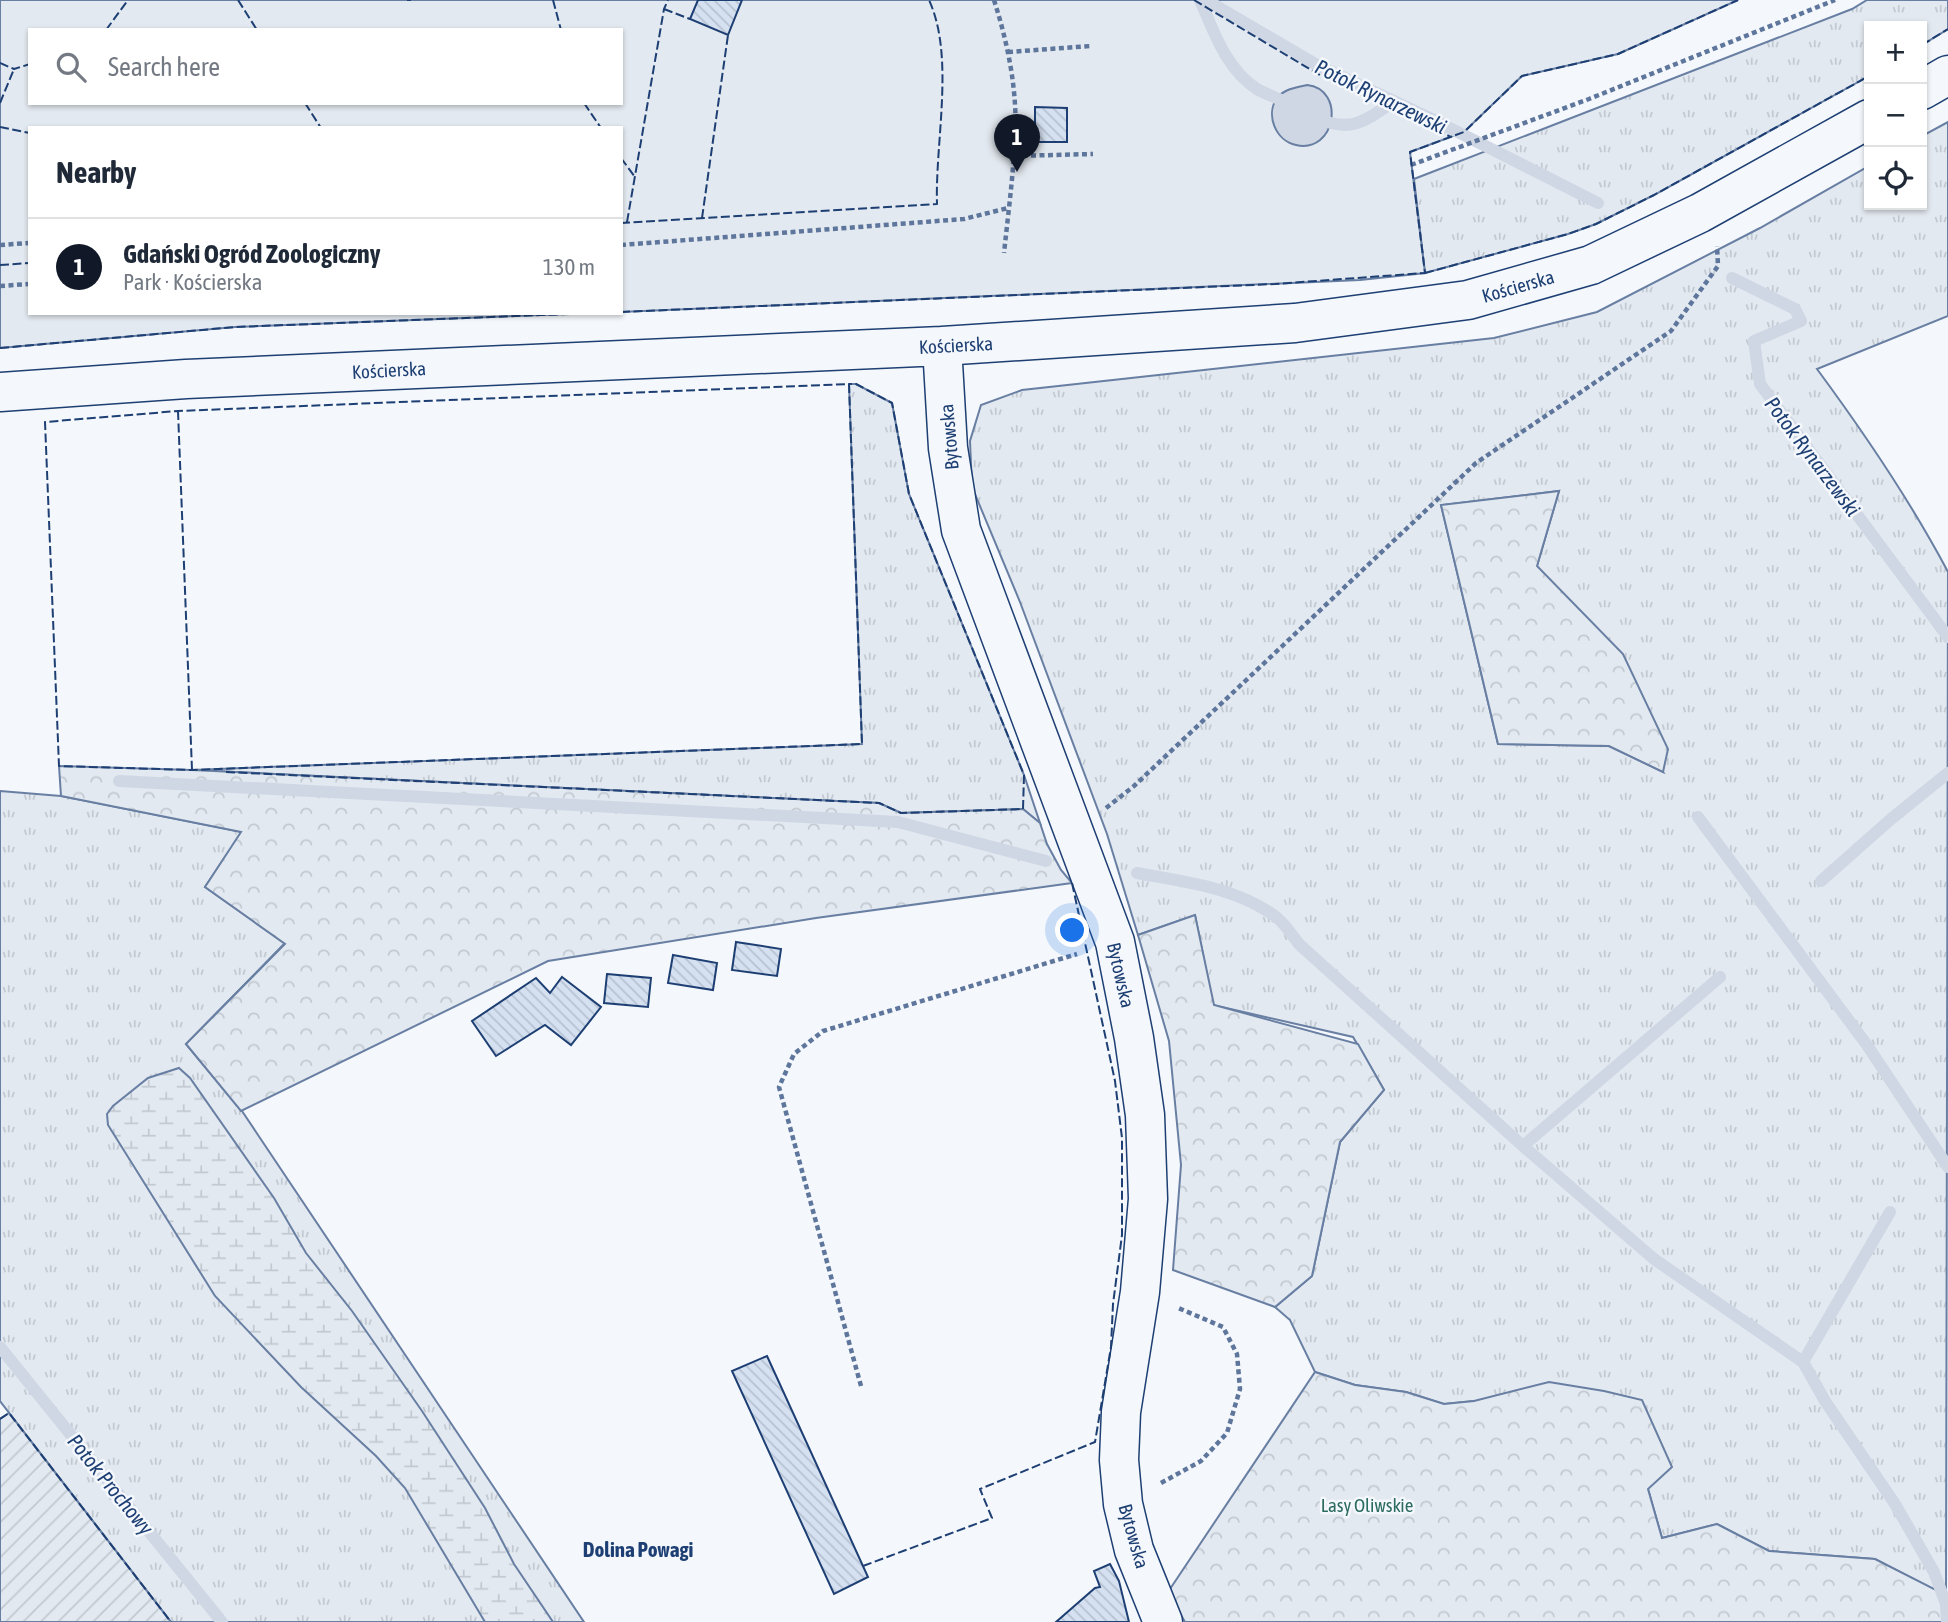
<!DOCTYPE html>
<meta charset="utf-8">
<style>
:root{--surface:#fff;--page:#f6f6f7;--text:#1f2937;--muted:#747a83;--line:#e0e1e3;--accent:#111827}
body{margin:0;font-family:"Asap Condensed",sans-serif;background:var(--page);color:var(--text)}
.controls{position:absolute;right:21px;top:21px;display:grid;overflow:hidden;border-radius:0px;box-shadow:0 2px 5px #0004}
.controls button{width:63px;height:63px;display:grid;place-items:center;padding:0;border:0;border-bottom:2px solid var(--line);background:var(--surface);color:var(--text);font:35px sans-serif}
.you{position:absolute;left:1073px;top:931px;width:24px;height:24px;margin:-18px;border:5px solid #fff;border-radius:50%;background:#1a73e8;box-shadow:0 0 0 10px #1a73e833}
.badge{display:grid;place-items:center;width:46px;height:46px;border-radius:50%;background:var(--accent);color:#fff;font-size:23px;font-weight:700}
.pin{position:absolute;translate:-50% -58px;filter:drop-shadow(0 2px 4px #0008)}
.pin::after{content:'';position:absolute;top:37px;width:24px;height:21px;background:inherit;clip-path:polygon(0 0,100% 0,50% 100%)}
.list{margin:0;padding:0;list-style:none}
h2{display:flex;justify-content:space-between;align-items:center;height:91px;margin:0;padding:0 28px;font-size:30px}
h2 small{font-size:23px;font-weight:400;color:var(--muted)}
.list li{display:grid;grid-template-columns:46px 1fr auto;gap:21px;align-items:center;box-sizing:border-box;height:98px;padding:0 28px;border-top:2px solid var(--line)}
.list b{display:block;font-size:26px;white-space:nowrap}
.list p{margin:0;font-size:23px;white-space:nowrap;color:var(--muted)}
.list em{font-size:23px;font-style:normal;color:var(--muted)}
.icon{flex:none;width:38px;height:38px;fill:none;stroke:currentColor;stroke-width:2;stroke-linecap:round;stroke-linejoin:round}
.map{position:relative;flex:none;width:1948px;height:1622px;overflow:hidden}
.search{position:absolute;background:var(--surface);box-shadow:0 2px 5px #0004;left:28px;top:28px;width:595px;height:77px;display:flex;align-items:center;gap:18px;box-sizing:border-box;padding:0 24px;border-radius:0px;color:var(--muted);font-size:26px}
.panel{position:absolute;background:var(--surface);box-shadow:0 2px 5px #0004;left:28px;top:126px;width:595px;height:189px;border-radius:0px}
.map>svg:first-child{display:block}
.grass{fill:url(#grass-tufts);stroke:#687fa3;stroke-width:2;fill-rule:evenodd}
.forest{fill:url(#forest-crowns);stroke:#687fa3;stroke-width:2}
.wetland{fill:url(#wetland-marsh);stroke:#687fa3;stroke-width:2}
.park{fill:#e3e9f0;stroke:#687fa3;stroke-width:2;fill-rule:evenodd}
.garden{fill:url(#garden-furrows);stroke:#687fa3;stroke-width:2}
.water{fill:#cfd7e4;stroke:#687fa3;stroke-width:2}
.lines{fill:none;stroke-linecap:round;stroke-linejoin:round}
.stream{stroke:#cfd7e4;stroke-width:12}
.building{fill:url(#building-back-hatch);stroke:#1d3f73;stroke-width:2}
.minor-casing{stroke:#1d3f73;stroke-width:41}
.path{stroke:#5e769c;stroke-width:4.5;stroke-dasharray:5 3.5;stroke-linecap:butt}
.minor{stroke:#f4f7fb;stroke-width:38}
.fence{stroke:#1d3f73;stroke-width:2;stroke-dasharray:9 3.5;stroke-linecap:butt}
.labels{text-anchor:middle;dominant-baseline:central;stroke-width:5;stroke-linejoin:round;paint-order:stroke}
.street-label{font-size:19px;fill:#1d3f73;stroke:#f4f7fb}
.park-label{font-size:19px;fill:#2c6c60;stroke:#f4f7fb}
.water-label{font-size:21px;font-style:italic;fill:#1d3f73;stroke:#f4f7fb}
.neighbourhood-label{font-size:21px;font-weight:bold;fill:#1d3f73;stroke:#f4f7fb}
</style>
<div class="map">
<svg width="1948" height="1622" viewBox="0 0 1948 1622">
<defs>
<pattern id="grass-tufts" width="24" height="20" patternUnits="userSpaceOnUse" patternTransform="scale(1.75)"><rect width="24" height="20" fill="#e3e9f0"/><path d="M3 7l-1-3M5 7V3M7 7l1-3M15 17l-1-3M17 17v-4M19 17l1-3" fill="none" stroke="#c2c9d1"/></pattern>
<pattern id="forest-crowns" width="20" height="18" patternUnits="userSpaceOnUse" patternTransform="scale(1.75)"><rect width="20" height="18" fill="#e3e9f0"/><path d="M2 6a3 3 0 1 1 6 0M12 15a3 3 0 1 1 6 0" fill="none" stroke="#c2c9d1"/></pattern>
<pattern id="wetland-marsh" width="20" height="14" patternUnits="userSpaceOnUse" patternTransform="scale(1.75)"><rect width="20" height="14" fill="#e3e9f0"/><path d="M1 5h8M5 5V1M11 12h8M15 12V8" fill="none" stroke="#c2c9d1"/></pattern>
<pattern id="garden-furrows" width="10" height="10" patternUnits="userSpaceOnUse" patternTransform="scale(1.75)"><rect width="10" height="10" fill="#e3e9f0"/><path d="M-1 1l2-2M0 10L10 0M9 11l2-2" fill="none" stroke="#c2c9d1"/></pattern>
<pattern id="building-back-hatch" width="6" height="6" patternUnits="userSpaceOnUse" patternTransform="scale(1.75)"><rect width="6" height="6" fill="#d5e0f0"/><path d="M-1 5l2 2M0 0l6 6M5-1l2 2" fill="none" stroke="#b6c1d1"/></pattern>
</defs>
<rect width="100%" height="100%" fill="#f4f7fb"/>
<path class="grass" d="M1867,0H1948V29L1922,45V26H1869V76L1654,195L1596,224L1568,234L1425,273L1414,179L1852,9Z
M1948,122V316L1817,369C1865,434 1910,500 1948,572L1946,1596L1875,1559L1769,1551L1717,1524L1662,1538L1648,1489L1474,1401L1444,1404L1406,1392L1355,1385L1315,1372L1290,1320L1275,1307L1312,1276L1340,1142L1384,1090L1353,1037L1213,1005L1195,915L1138,935L1107,834L1020,602L972,487L970,441L981,405L1022,390L1494,338L1597,312L1760,228L1869,166V205H1922V136ZM1559,491L1537,566L1663,772L1609,746L1498,744L1441,505Z
M849,384H856L892,403L909,494L1024,775L1040,823L1023,809L901,813L879,803L192,770L862,744Z
M0,791L61,796L242,832L205,887L285,943L186,1044L242,1111L584,1622H171L0,1401Z"/>
<path class="forest" d="M1559,491L1537,566L1623,654L1668,749L1663,772L1609,746L1498,744L1441,505Z
M59,766L192,770L879,803L901,813L1023,809L1040,823L1047,844L1061,870L1072,883L816,918L548,961L241,1111L186,1044L285,944L205,887L241,832L61,796Z
M1195,915L1214,1005L1358,1044L1384,1090L1340,1142L1312,1276L1275,1307L1173,1270L1181,1165L1169,1041L1138,935Z
M1315,1372L1355,1385L1406,1392L1444,1404L1474,1401L1549,1382L1604,1391L1642,1400L1672,1467L1648,1489L1662,1538L1717,1524L1769,1551L1875,1559L1948,1596V1622H1185L1168,1592Z"/>
<path class="wetland" d="M179,1068L190,1078L274,1198L306,1253L352,1311L422,1411L485,1508L514,1564L553,1622H485L405,1488L376,1456L301,1387L215,1296L108,1125L107,1114L113,1106L148,1078Z"/>
<path class="park" d="M0,0H1738L1618,54L1522,76L1464,132L1410,152L1425,273L1360,280L621,312V128H30V313H593L235,327L0,348ZM30,30H621V103H30Z"/>
<path class="garden" d="M9,1413L171,1622H0V1419Z"/>
<path class="water" d="M1307,85C1346,89 1336,154 1296,145C1276,141 1265,115 1277,98C1284,89 1297,87 1307,85Z"/>
<g class="lines">
<path class="stream" d="M1200,0C1214,32 1226,69 1257,89C1267,95 1281,99 1292,105
M1206,0L1317,65L1436,121L1598,203
M1318,118C1350,134 1367,120 1394,101
M1732,278L1795,309L1801,321L1754,341L1760,384L1948,637
M119,781L898,822L1046,861
M1698,817L1867,1045L1948,1167
M1137,873C1184,882 1235,887 1275,916C1285,923 1292,936 1300,945L1523,1146L1654,1259L1803,1362L1825,1401L1895,1504L1934,1572L1946,1604L1947,1622
M1821,881L1891,819L1948,773
M1523,1146L1720,977
M0,1347L222,1622
M1803,1362L1890,1212"/>
</g>
<path class="building" d="M698,0H742L728,35L690,19Z
M1035,107L1067,108V142H1035Z
M736,942L781,949L777,976L732,970Z
M673,955L717,963L713,990L668,983Z
M607,974L651,978L648,1007L604,1003Z
M562,977L601,1007L571,1045L545,1025L496,1056L472,1021L536,978L550,993Z
M767,1356L868,1577L834,1594L732,1371Z
M1110,1564L1119,1581L1129,1622H1056L1095,1588L1100,1587L1094,1571Z"/>
<g class="lines">
<defs>
<path id="minor" d="M1922,90L1948,75
M942,346L948,448L961,530L1115,942L1134,1038L1145,1115L1148,1199L1140,1292L1121,1412L1119,1460L1123,1504L1134,1550L1163,1622
M0,392L186,379L942,346L1295,323L1468,300L1591,265L1700,213L1869,119"/>
</defs>
<use href="#minor" class="minor-casing"/>
<path class="path" d="M994,0C1008,44 1018,92 1015,139C1013,177 1008,216 1004,253
M1008,52L1091,46
M1014,156L1093,154
M1411,165L1589,99L1835,0
M0,245L30,243
M621,245L964,219L1008,208
M0,286L30,284
M1106,808L1134,786L1476,463L1671,331L1718,266L1717,246
M861,1386L779,1087L794,1054L823,1031L1077,954
M1161,1483L1201,1461L1227,1433L1240,1389L1237,1354L1223,1327L1176,1307"/>
<use href="#minor" class="minor"/>
<path class="fence" d="M238,0L257,30
M407,0H411
M553,0L561,30
M1194,0L1318,74L1451,137
M664,9L690,19
M106,30L128,0
M1922,45L1948,29
M0,63L14,69L30,64
M0,103L14,69
M305,103L321,128
M584,103L601,128
M0,127L30,133
M621,158L635,177
M702,218L728,35
M627,222L664,9L668,0
M621,223L937,204C935,141 955,57 929,0
M0,265L30,263
M1425,273L1568,234L1596,224L1654,195L1869,76
M621,312L1275,284L1425,273L1410,152L1464,132L1522,76L1618,54L1738,0
M0,348L235,327L593,313
M849,384L862,744L192,770L59,766L45,422L178,411Z
M178,411L192,770H195
M226,772L879,803L901,813L1023,809L1024,775L909,494L892,403L856,384H849
M0,1419L9,1413L171,1622
M863,1566L992,1518L980,1489L1095,1442L1111,1347L1113,1304L1122,1235V1138L1115,1081L1072,883"/>
</g>
<g class="labels">
<g class="street-label">
<text transform="translate(1518 286) rotate(-16)">Kościerska</text>
<text transform="translate(956 345) rotate(-3)">Kościerska</text>
<text transform="translate(389 370) rotate(-3)">Kościerska</text>
<text transform="translate(949 437) rotate(-95)">Bytowska</text>
<text transform="translate(1121 975) rotate(77)">Bytowska</text>
<text transform="translate(1134 1536) rotate(74)">Bytowska</text>
</g>
<g class="park-label">
<text x="1367" y="1505">Lasy Oliwskie</text>
</g>
<g class="water-label">
<text transform="translate(1381 96) rotate(26)">Potok Rynarzewski</text>
<text transform="translate(1813 456) rotate(53)">Potok Rynarzewski</text>
<text transform="translate(111 1484) rotate(51)">Potok Prochowy</text>
</g>
<g class="neighbourhood-label">
<text x="638" y="1549">Dolina Powagi</text>
</g>
</g>
</svg>
<div class="controls">
<button>+</button>
<button>−</button>
<button><svg class="icon" aria-label="locate" viewBox="0 0 24 24"><circle cx="12" cy="12" r="6"/><path d="M12 2v4M12 18v4M2 12h4M18 12h4"/></svg></button>
</div>
<div class="you"></div>
<div class="pin badge" style="left:1017px;top:172px">1</div>
<div class="search"><svg class="icon" aria-label="search" viewBox="0 0 24 24"><circle cx="10" cy="10" r="6"/><path d="M15 15l6 6"/></svg>Search here</div>
<section class="panel">
<h2>Nearby<small></small></h2>
<ul class="list">
<li><span class="badge">1</span><div><b>Gdański Ogród Zoologiczny</b><p>Park · Kościerska</p></div><em>130 m</em></li>
</ul>
</section>
</div>
